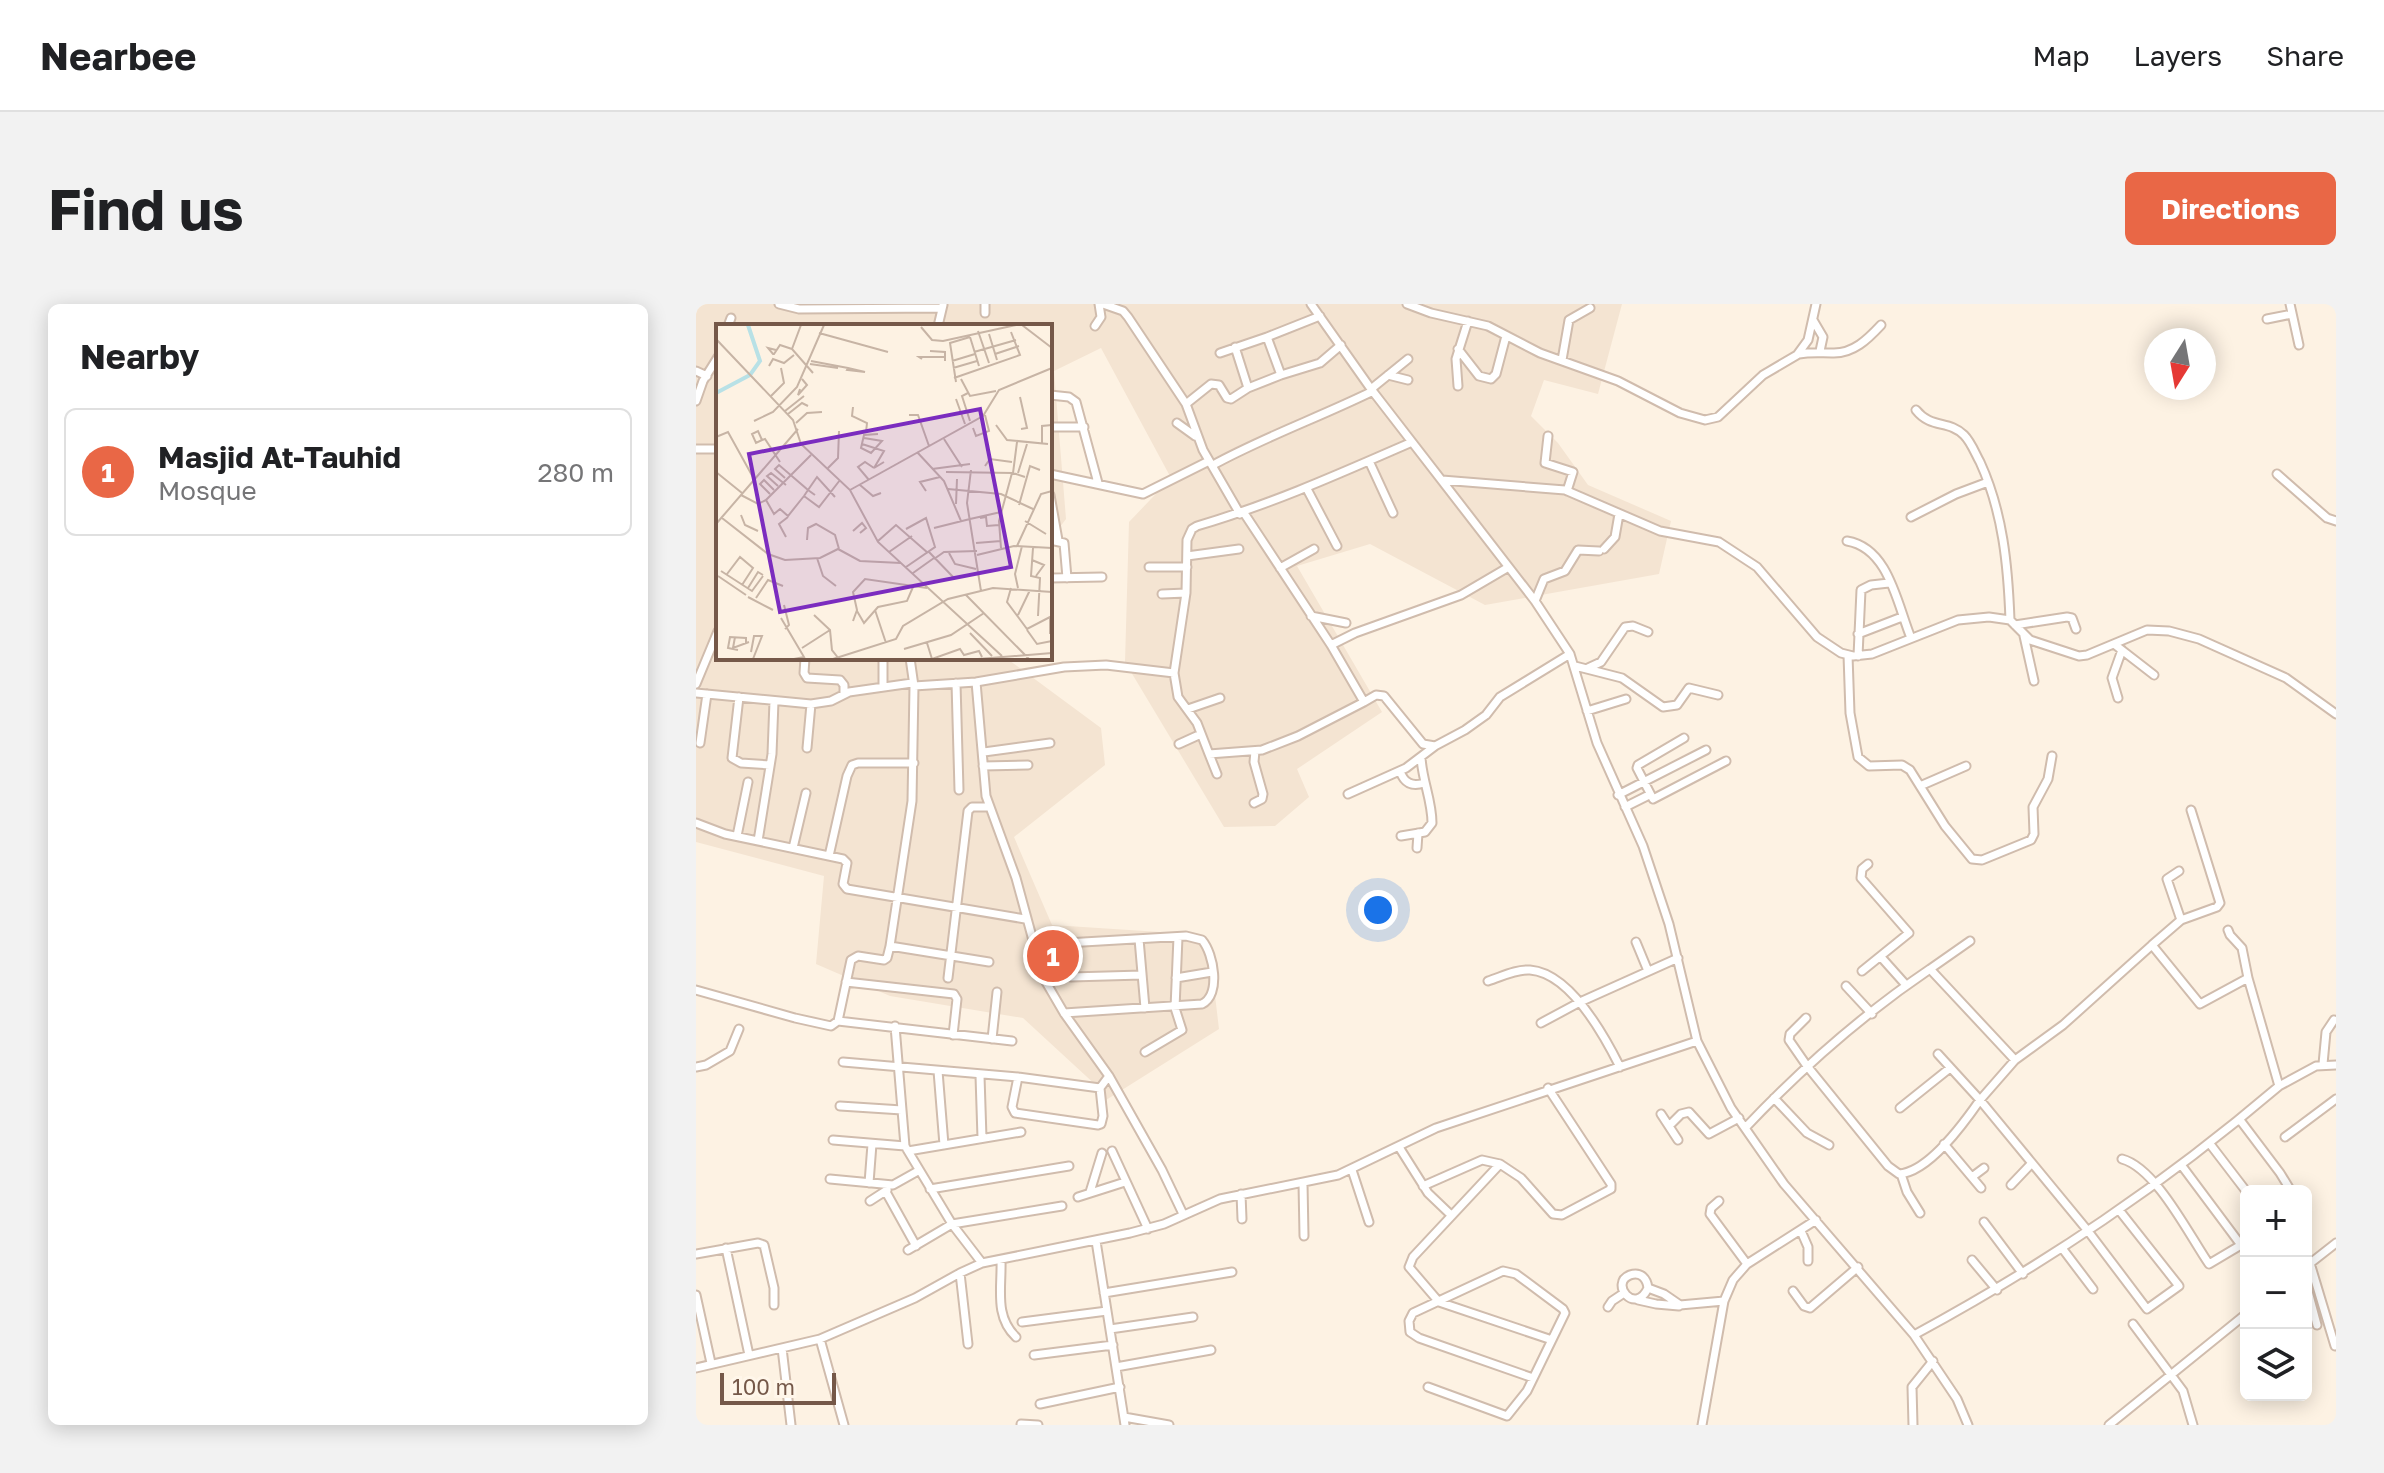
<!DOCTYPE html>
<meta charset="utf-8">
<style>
:root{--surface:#fff;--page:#f2f2f2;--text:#202124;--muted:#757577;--line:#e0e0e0;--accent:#e96746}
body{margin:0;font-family:"Golos Text",sans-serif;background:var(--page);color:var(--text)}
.controls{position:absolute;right:24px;bottom:24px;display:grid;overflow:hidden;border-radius:12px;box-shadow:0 4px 20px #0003}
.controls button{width:72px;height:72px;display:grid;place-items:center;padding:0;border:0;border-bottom:2px solid var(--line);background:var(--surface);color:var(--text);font:40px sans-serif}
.compass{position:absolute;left:1448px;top:24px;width:72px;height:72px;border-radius:50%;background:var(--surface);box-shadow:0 4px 20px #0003;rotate:191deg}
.scale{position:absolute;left:24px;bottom:20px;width:116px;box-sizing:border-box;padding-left:8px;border:4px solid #755849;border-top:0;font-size:22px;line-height:28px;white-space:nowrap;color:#755849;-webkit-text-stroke:6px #fff6ea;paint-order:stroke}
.you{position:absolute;left:682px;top:606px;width:28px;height:28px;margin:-20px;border:6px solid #fff;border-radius:50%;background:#1a73e8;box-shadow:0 0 0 12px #1a73e833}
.badge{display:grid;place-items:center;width:52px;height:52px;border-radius:50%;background:var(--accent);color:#fff;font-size:26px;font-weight:700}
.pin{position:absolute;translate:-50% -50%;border:4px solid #fff;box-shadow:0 2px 8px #0006}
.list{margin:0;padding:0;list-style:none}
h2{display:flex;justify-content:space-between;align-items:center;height:104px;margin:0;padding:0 32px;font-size:34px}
h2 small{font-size:26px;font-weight:400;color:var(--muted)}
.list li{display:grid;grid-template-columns:52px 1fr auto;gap:24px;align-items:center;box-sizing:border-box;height:128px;margin:0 16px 16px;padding:0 16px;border:2px solid var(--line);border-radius:12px}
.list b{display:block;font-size:30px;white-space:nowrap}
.list p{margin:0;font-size:26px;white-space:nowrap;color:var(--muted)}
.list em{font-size:26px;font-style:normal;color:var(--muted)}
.icon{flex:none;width:44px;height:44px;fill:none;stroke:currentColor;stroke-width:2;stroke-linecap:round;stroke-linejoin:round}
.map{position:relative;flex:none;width:1640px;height:1121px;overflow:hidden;border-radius:12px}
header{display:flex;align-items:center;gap:48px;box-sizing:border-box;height:112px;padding:0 40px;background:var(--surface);border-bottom:2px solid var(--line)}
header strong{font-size:38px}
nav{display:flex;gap:44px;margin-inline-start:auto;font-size:28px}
.intro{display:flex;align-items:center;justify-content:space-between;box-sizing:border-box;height:192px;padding:0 48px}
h1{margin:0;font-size:56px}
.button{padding:20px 36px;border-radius:12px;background:var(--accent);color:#fff;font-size:28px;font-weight:700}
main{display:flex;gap:48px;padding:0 48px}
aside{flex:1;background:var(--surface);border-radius:12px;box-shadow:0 4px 20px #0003}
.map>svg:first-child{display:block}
.residential{fill:#f4e4d2}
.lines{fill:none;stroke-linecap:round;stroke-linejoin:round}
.minor-casing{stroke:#d0bcad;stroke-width:11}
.minor{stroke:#fff;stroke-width:7}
.inset-river{fill:none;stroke:#b8e1e6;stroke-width:4}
.inset-road{fill:none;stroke:#c7b4a5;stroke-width:2}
.view{fill:#7b2cbf;fill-opacity:0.15;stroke:#7b2cbf;stroke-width:4}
.inset-edge{fill:none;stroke:#755849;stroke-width:4}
</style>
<header>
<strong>Nearbee</strong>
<nav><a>Map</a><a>Layers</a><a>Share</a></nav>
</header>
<div class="intro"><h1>Find us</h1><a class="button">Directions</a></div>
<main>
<aside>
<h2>Nearby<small></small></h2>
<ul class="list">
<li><span class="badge">1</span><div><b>Masjid At-Tauhid</b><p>Mosque</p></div><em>280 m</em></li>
</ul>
</aside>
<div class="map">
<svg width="1640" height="1121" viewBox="0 0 1640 1121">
<rect width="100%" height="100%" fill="#fdf2e3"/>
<path class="residential" d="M0,0H926L902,90L848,76L835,112L862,139L892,181L975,217L963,270L789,301L674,240L601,262L686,408L601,465L613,493L579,522L528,523L429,358L433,218L475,174L405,44L358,67L370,215L354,236V22H22V354H310L405,424L409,461L318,533L356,621L464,628L513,641L523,725L410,796L403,784L327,714L194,692L120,660L128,572L0,538Z"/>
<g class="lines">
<defs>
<path id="minor" d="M83,0L103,5L246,4
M289,0V9
M407,0L427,7L432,13L490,100L507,146L544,210
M615,0L675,85L839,297L874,350L901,439L947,542L973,620L1001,737L1035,804L1088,880L1218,1031L1261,1095L1272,1121
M711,0L735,9L792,22L844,49L922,77L984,109L1009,116L1022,113L1067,71L1101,51L1112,36L1120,0
M1594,0L1603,41
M624,12L571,33L585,71L624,59L645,41
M1571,15L1596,10
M1117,16L1127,33L1124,47
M32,22L35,14
M242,22L247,1
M399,22L405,13L403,0
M539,43L552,84
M762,45L783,72L795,75L800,70L810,32
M524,49L571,33
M1103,50C1115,48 1124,49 1136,49C1157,50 1172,35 1185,21
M866,56L873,16L894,4
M0,67L11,72
M692,71L712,76
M762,82L760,55L772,17
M675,85L712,55
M354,91L373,93L380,98L402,179
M0,97L7,77L22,53
M490,100L515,80L523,81L531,94L535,95L552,84L585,71
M1220,106C1235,125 1253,116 1268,131C1275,138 1279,149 1284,158C1307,208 1312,262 1314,316
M481,119L499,132
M355,123H388
M852,132L849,159L877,168L871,187
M0,145H22
M673,157L697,209
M517,161C568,133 624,113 677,87
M354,170L447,190L513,157
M1581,170L1631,214L1640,217
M746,176L869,186L964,227L1023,238L1061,263L1121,333L1145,349L1157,352L1176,350L1262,316L1293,313L1314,316L1334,336L1383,352L1391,351L1451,326L1473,327L1503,335L1590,374L1640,410
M611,185L641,242
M354,191L362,236
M548,209L635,341L668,398L680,391L688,392L727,440L739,442L769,426L790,411L804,393L874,350
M1215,213L1260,190L1292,178
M354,236L368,239L371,274
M1151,237C1193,244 1201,300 1215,334
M908,245L919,233L923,210
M491,252L543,245
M453,263H491
M584,264L618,245
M354,274L406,273
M466,290L490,289
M839,297L848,275L869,267L882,246L903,247
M615,312L650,319
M1319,321L1371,313L1376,314L1380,325
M1162,330L1206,313
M1328,332L1338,377
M1418,340L1458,371
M635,341L659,329L765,291L811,264
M1152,351L1154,409L1162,453L1173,462L1206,461L1214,466L1249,522L1276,555L1286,556L1335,536L1338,530L1337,503L1352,475L1356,452
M1162,352L1165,286L1175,281L1193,279
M109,354L108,369L111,374L144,376L148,381V390
M879,362L926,374L967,403L981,401L993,384L1022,391
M892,364L905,358L929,323L937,322L952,328
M280,378L290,492L320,574L347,673L368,709L413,772L466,866L487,910
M260,379L263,486
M0,380L22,327
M218,382L280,378L368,363L410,361L478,369
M187,383V354
M0,389L115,400L135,397L153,388L216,379
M43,393L36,454L45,459L74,461
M1422,394L1416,374L1426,346
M668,398L602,432L566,446L513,450L501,419L482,393L478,369L490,289L491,236L496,225L501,222C576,200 645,169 716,138
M492,405L524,394
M891,407L930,395
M988,434L942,461L941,464L957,495L1030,457
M4,439L11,390
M483,440L505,430
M111,444L115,400
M288,448L354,439
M513,450L521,470
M287,462L332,461
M704,467C708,479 716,483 728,479
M1224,482L1270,462
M652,490L710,464L739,442
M922,491L1010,446
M558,499L566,495L567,490L558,458L559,447
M929,503L953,491
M0,519L29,530L147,555L151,559L147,580L151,585L329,615
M41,532L52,478
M705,532L729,528L736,519C736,496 726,476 725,453
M62,537L76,450L78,397
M97,544L110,489
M721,544L722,529
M133,552L151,472L156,461L162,459H218
M1483,567L1471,575L1485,616
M1532,626L1534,631L1546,644L1552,674
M443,635L449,704
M940,638L952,667
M336,641L490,632L506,636C518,650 525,691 506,700L368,709
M1456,641L1485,616L1521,603L1524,599L1495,506
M194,642L293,658
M1185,653L1210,681
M1234,665L1274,637
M1166,667L1213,629L1165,574L1166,565L1172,560
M375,673L446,671
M252,674L272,507L276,503H293
M480,674L516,668
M792,677C805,673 820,665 834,666C874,669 908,731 924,763
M150,678L258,690L261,695L257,731
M1150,682L1176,710
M0,686L99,714L135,722L142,717L316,737
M1110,714L1094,730L1093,736L1111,762L1192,862L1203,870C1233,868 1268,819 1284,796L1242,750
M142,717L155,656L162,652L188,656L191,654L194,642L216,497L218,382L214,354
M845,719L884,698L982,654
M199,722L209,842L256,920L286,959
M296,735L301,688
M449,748L486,726L479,704L482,633
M1319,756L1284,796L1392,927L1451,1005L1483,982L1423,906
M147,758L322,773L404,784L413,772
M1627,760L1630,728L1638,716
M0,763L10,761L34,747L43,725
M242,767L248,841
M284,772L286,834
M322,773L316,803L319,809L402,821L405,820L407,812L404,784
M1583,782L1620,762L1640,761
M1078,794L1111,829L1133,841
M144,802L206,806
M1204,804L1254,764
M965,810L982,836
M1544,816L1584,869L1595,887
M973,822L985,810L993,808L1013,830L1043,814
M1050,823C1104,766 1169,709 1234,665L1319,756L1367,721L1456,641L1504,700L1552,674L1583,782C1468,880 1351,959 1218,1031
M1589,833L1640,795
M137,836L209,842
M1248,840L1285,884
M1514,840L1550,887
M703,843L732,889L755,911
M212,847L325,828
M416,847L452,925
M1426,855C1460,864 1493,931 1513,960L1545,941L1486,862
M804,860L825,874L857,910L866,911L915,885V880L852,784
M656,866L673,918
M1205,870L1211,888L1224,909
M1276,873L1288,864
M134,875L197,881L222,867
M173,879L176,840
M607,879L608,932
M1315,881L1336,859
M727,882L786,856L804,860L717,953L713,963L743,998L856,1036
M234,885L373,862
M190,888L220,942
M394,888L406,849
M545,890L546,915
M382,893L429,878
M174,897L191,886
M1023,897L1015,904L1014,910L1051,960
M1288,918L1327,970
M1105,927L1112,943V957
M400,937L429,1121
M30,944L53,1051
M1366,944L1397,985
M212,946L256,920L366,902
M0,950L62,939L68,941L78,984V1001
M305,956C306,984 298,1012 320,1033
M1276,956L1301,986
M1614,959L1639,1042
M1612,961L1640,939
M264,969L272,1040
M1610,980L1621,1021
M952,984C939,1012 913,979 934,971C945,967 951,975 952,984L968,990L984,1001L1028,997
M1097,987L1108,1002L1114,1004L1162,963
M408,989L536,968
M0,991L15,1059
M942,996L960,1000L983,1002
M912,1003L916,997L928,989
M326,1018L411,1007
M1437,1020L1487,1087L1497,1121
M414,1025L497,1013
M124,1035L148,1121
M86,1044L95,1121
M338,1051L417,1041
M420,1063L515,1046
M0,1064L124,1035L219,994L264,969L286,959L434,929L468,920L524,895L642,871L740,824L1001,737
M732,1083L811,1112L831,1087L869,1009L867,1005L820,970L807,967L717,1009L713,1017L714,1028L723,1034L837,1074
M344,1100L424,1083
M428,1113L473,1121
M325,1120L342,1121
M1006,1121L1028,997L1037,976L1051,960L1120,916
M1217,1121L1216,1083L1237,1057
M1413,1121L1550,1010"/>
</defs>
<use href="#minor" class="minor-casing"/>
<use href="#minor" class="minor"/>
</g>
<g transform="translate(20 20)">
<rect width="336" height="336" fill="#fdf2e3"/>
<path class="inset-river" d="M0,69L34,51L44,37L32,1"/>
<path class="inset-road" d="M85,1L76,25L97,49M306,1L336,24M205,3L216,16L227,17L300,1M262,7L273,39M103,9L172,28M273,10L281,36M254,13L263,42M0,15L77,96L85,120L134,166L162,218L286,332M60,26L52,24L57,30H58L64,21L76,25M214,27L229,28V37M258,28L300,16M279,30L303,22M206,35L203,33H230M95,37L132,44L149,48L131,46L132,44M236,37L259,30M94,40L122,44M53,42L57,35L68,39L78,31M237,44L261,37M238,54L304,31L295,8M245,55L254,72L280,67M240,58L234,19L254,13M84,65L82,71L91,61L86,55M252,69L246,72L254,97M55,72L68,59L65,44M304,73L311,104L305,105M240,75L249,100M137,83L136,92L151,99L150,108M69,87L88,72M72,90L86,79L92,82M193,91H202L213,122M38,97L57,88L81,63L108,1M80,99L91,89L106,88M280,101L291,116L332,120M257,104L260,112L273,107L269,91M0,113L12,108L38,155M148,114L166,117L155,129L145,124L148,111L162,110M228,115L246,143M46,116L42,107L36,110L40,119L46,116L49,115L64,138M301,118L297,149L309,153M326,119V102L336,101M146,120L168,127L158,144L168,138M201,128L228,157L245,197M95,131L50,176L58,190L64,185L72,192L88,172L103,183L124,156M269,142L274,135L296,138M112,144L122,134L123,107M216,145L254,140M255,146L251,179L265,267M0,148L26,169M230,148L297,149M302,149L311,120M69,154L59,145L63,141L92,166L88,172M153,156L142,143L149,138L158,144M144,161L157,172L165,169M62,162L51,152L55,149L70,161M232,165L285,170L317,185M134,166L267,92L283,66L336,44M210,167L204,158L224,153M54,170L44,160L48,156L58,166M25,171L42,180L50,176M99,171L92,166L101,153L119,173M240,180L241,155M303,181L314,142L324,146M25,191L29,201L42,207M6,194L52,230L69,236L104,234L122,225L144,237L185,239M264,194L270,193L271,202L283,201M254,195L285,188M309,197L330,210M0,200L82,105M218,204L254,195M190,205L210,194L219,223L190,243M137,207L146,199L150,204L144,209M70,213L63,200L72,193M91,216L92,204L100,200L119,211L123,225M162,217L180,201L212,229M260,219L285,217M301,222L325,170L336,167M285,224L283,197L296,149M317,224L315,252L324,254L322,292M173,228L196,212M213,228L239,255M233,229L239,240L260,245M261,231L298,222L336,224M101,234L107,252L120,262M218,235L228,228L261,227M316,236L328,241L320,252M5,247L36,267L47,252M197,249L218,234M11,250L24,233L37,244L26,261M2,252L30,271M32,264L42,248L47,251M295,264L291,278L311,305L334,293V310M302,264L299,250L306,222M250,271L313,335M32,273L57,286M40,274L52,256L67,262M68,281L73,301L69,305M159,286L170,319M141,287L148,299L162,283L191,277L197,263M98,291L114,306L116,326L123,335M302,291L314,266M65,294L88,333L78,335M137,297L141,286L137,268L149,255L211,264M311,306L321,320L336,317M254,309L276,332M19,313L17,324L33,318M211,319L216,335L244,325L248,331L263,327L266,333M86,324L114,306M188,325L235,311L268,289M22,326L12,324L14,313L30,314V319M35,328L38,312H46L37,335M117,335L180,315L187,302L232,275L277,264L336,268M262,335L336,329"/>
<path class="view" d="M264,85L295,243L64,288L33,130Z"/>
<rect width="336" height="336" class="inset-edge"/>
</g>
</svg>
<div class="controls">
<button>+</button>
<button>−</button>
<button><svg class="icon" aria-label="layers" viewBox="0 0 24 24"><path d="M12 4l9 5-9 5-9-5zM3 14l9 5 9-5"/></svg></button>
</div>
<svg class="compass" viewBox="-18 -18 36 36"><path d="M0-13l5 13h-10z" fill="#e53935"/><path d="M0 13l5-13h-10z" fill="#757577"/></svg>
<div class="scale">100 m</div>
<div class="you"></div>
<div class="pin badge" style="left:357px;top:652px">1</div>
</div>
</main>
